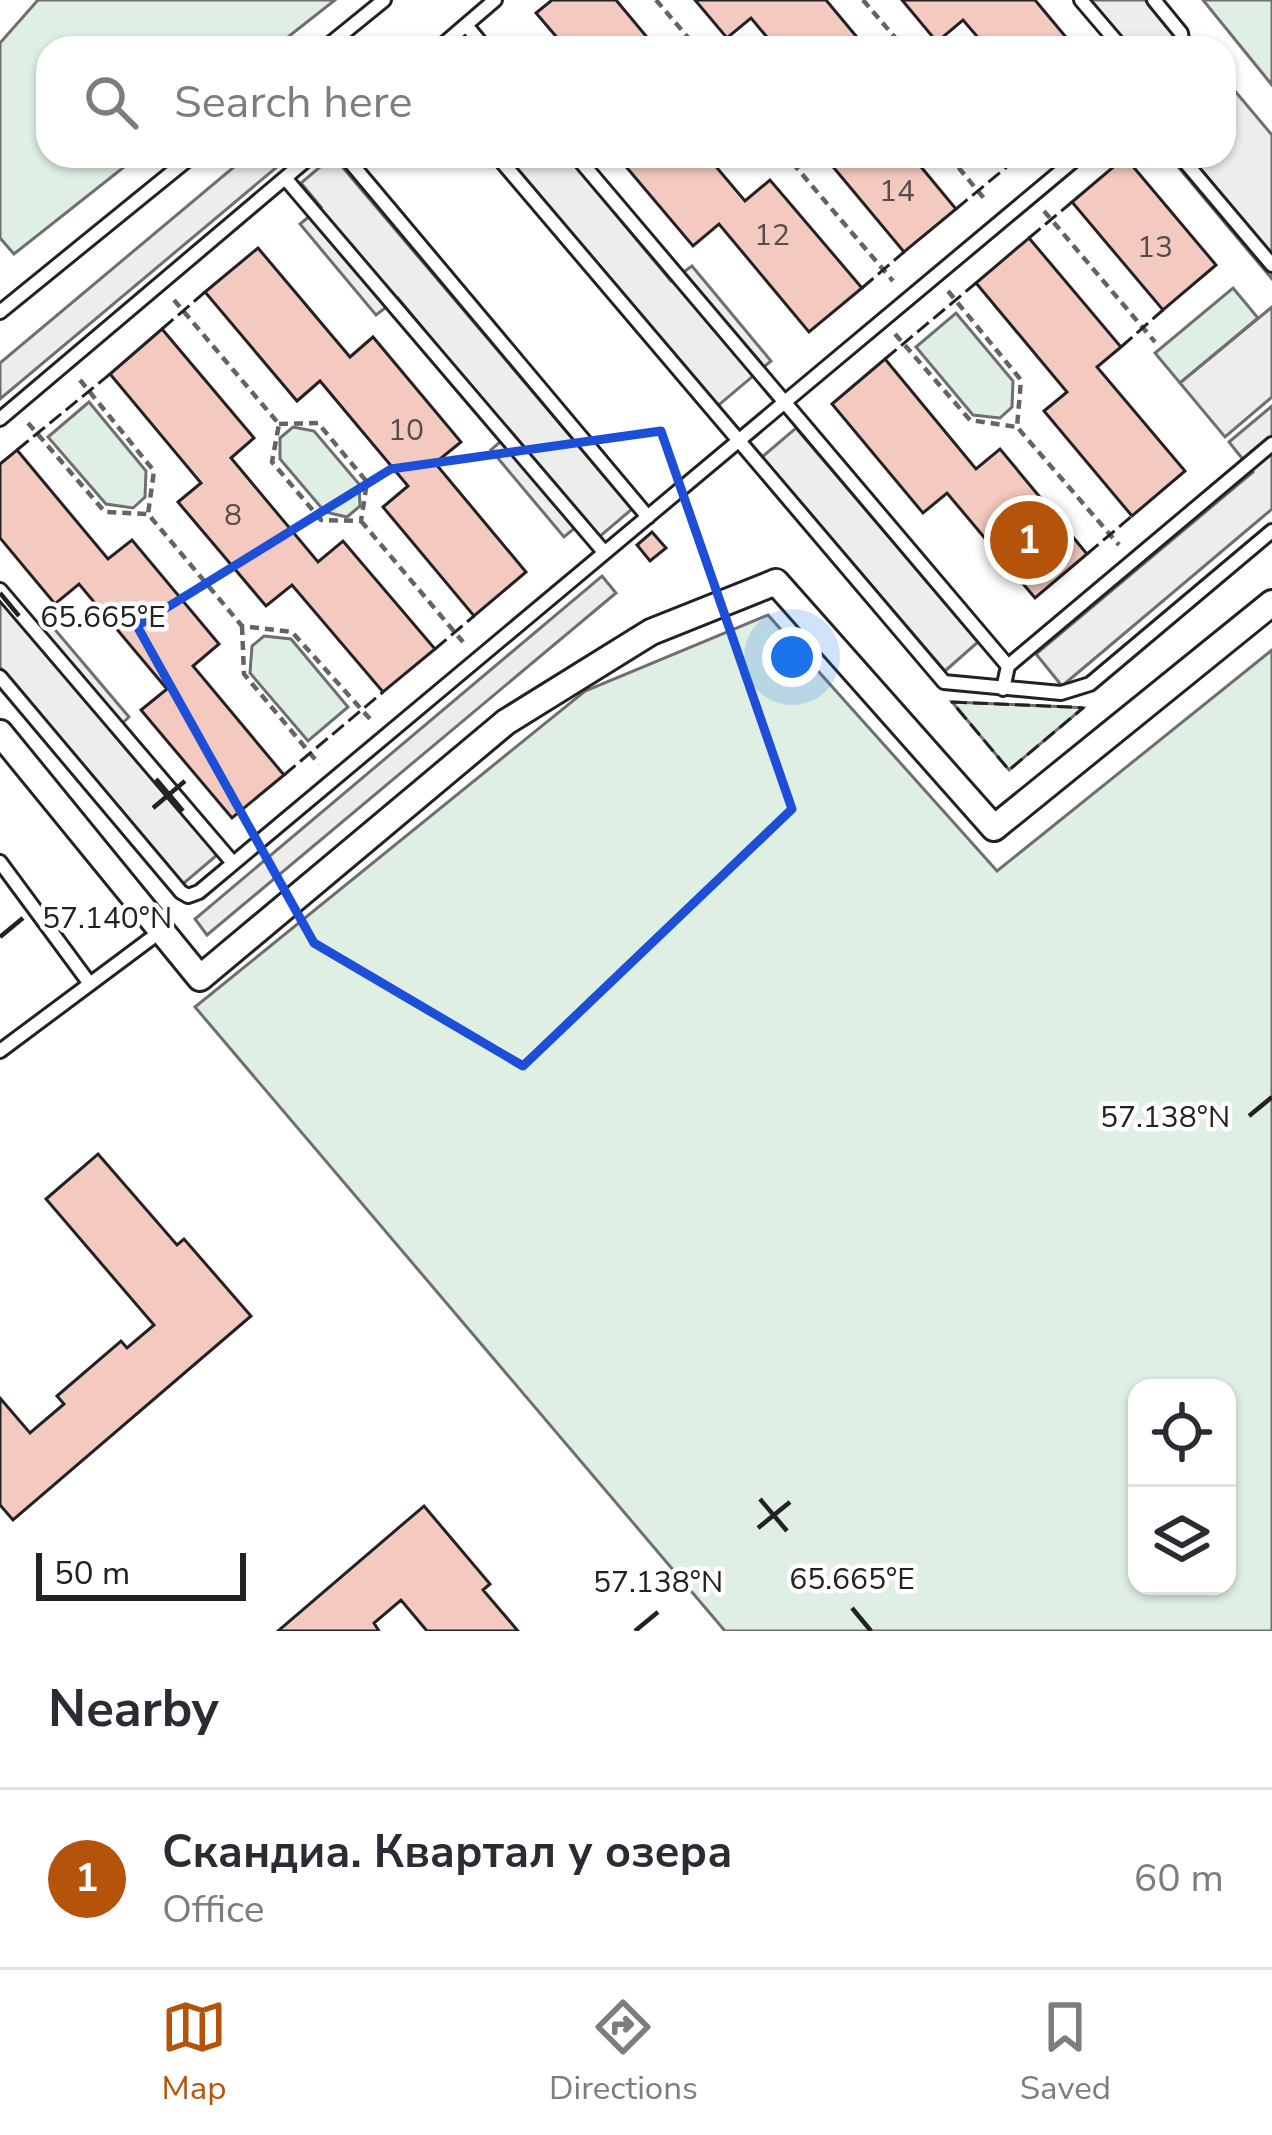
<!DOCTYPE html>
<meta charset="utf-8">
<style>
:root{--surface:#fff;--page:#f2f2f3;--text:#2b2b33;--muted:#7c7c81;--line:#e1e1e2;--accent:#b45309}
body{margin:0;font-family:"Nunito Sans",sans-serif;background:var(--page);color:var(--text)}
.controls{position:absolute;right:36px;bottom:36px;display:grid;overflow:hidden;border-radius:24px;box-shadow:0 3px 9px #0004}
.controls button{width:108px;height:108px;display:grid;place-items:center;padding:0;border:0;border-bottom:3px solid var(--line);background:var(--surface);color:var(--text);font:60px sans-serif}
.scale{position:absolute;left:36px;bottom:30px;width:210px;box-sizing:border-box;padding-left:12px;border:6px solid #222;border-top:0;font-size:33px;line-height:42px;white-space:nowrap;color:#222;-webkit-text-stroke:9px #fff;paint-order:stroke}
.you{position:absolute;left:792px;top:657px;width:42px;height:42px;margin:-30px;border:9px solid #fff;border-radius:50%;background:#1a73e8;box-shadow:0 0 0 18px #1a73e833}
.badge{display:grid;place-items:center;width:78px;height:78px;border-radius:50%;background:var(--accent);color:#fff;font-size:39px;font-weight:700}
.pin{position:absolute;translate:-50% -50%;border:6px solid #fff;box-shadow:0 3px 12px #0006}
.list{margin:0;padding:0;list-style:none}
h2{display:flex;justify-content:space-between;align-items:center;height:156px;margin:0;padding:0 48px;font-size:51px}
h2 small{font-size:39px;font-weight:400;color:var(--muted)}
.list li{display:grid;grid-template-columns:78px 1fr auto;gap:36px;align-items:center;box-sizing:border-box;height:180px;padding:0 48px;border-top:3px solid var(--line)}
.list b{display:block;font-size:45px;white-space:nowrap}
.list p{margin:0;font-size:39px;white-space:nowrap;color:var(--muted)}
.list em{font-size:39px;font-style:normal;color:var(--muted)}
.icon{flex:none;width:66px;height:66px;fill:none;stroke:currentColor;stroke-width:2;stroke-linecap:round;stroke-linejoin:round}
.map{position:relative;flex:none;width:1272px;height:1631px;overflow:hidden}
.search{position:absolute;background:var(--surface);box-shadow:0 3px 9px #0004;left:36px;right:36px;top:36px;height:132px;display:flex;align-items:center;gap:30px;box-sizing:border-box;padding:0 42px;border-radius:36px;color:var(--muted);font-size:45px}
.sheet{height:336px;background:var(--surface)}
nav{display:flex;justify-content:space-around;align-items:center;box-sizing:border-box;height:168px;border-top:3px solid var(--line);background:var(--surface);font-size:33px;color:var(--muted)}
nav a{display:grid;justify-items:center;gap:6px}
nav .on{color:var(--accent)}
.map>svg:first-child{display:block}
.green{fill:#e0efe3;stroke:#6f6f6f;stroke-width:3;fill-rule:evenodd}
.parking{fill:#ededed;stroke:#6f6f6f;stroke-width:3}
.building{fill:#f3c9c0;stroke:#222;stroke-width:3}
.lines{fill:none;stroke-linecap:round;stroke-linejoin:round}
.lane-casing{stroke:#222;stroke-width:18}
.street-casing{stroke:#222;stroke-width:30}
.path{stroke:#646464;stroke-width:4.5;stroke-dasharray:9 6;stroke-linecap:butt}
.lane{stroke:#fff;stroke-width:12}
.street{stroke:#fff;stroke-width:24}
.fence{stroke:#222;stroke-width:3;stroke-dasharray:15 6;stroke-linecap:butt}
.marked{fill:none;stroke:#1d4ed8;stroke-width:9;stroke-linejoin:round}
.ticks{fill:none;stroke:#222;stroke-width:4.5}
.labels{text-anchor:middle;dominant-baseline:central;stroke-width:9;stroke-linejoin:round;paint-order:stroke}
.number-label{font-size:30px;fill:#564c4a}
.ticks-label{font-size:30px;text-anchor:middle;fill:#222;stroke:#fff;stroke-width:9;stroke-linejoin:round;paint-order:stroke}
</style>
<div class="map">
<svg width="1272" height="1631" viewBox="0 0 1272 1631">
<rect width="100%" height="100%" fill="#fff"/>
<path class="green" d="M38,0H335L274,48H48V156H138L14,254L0,238V43Z
M1203,0H1272V85Z
M1233,288L1258,318L1180,383L1155,353Z
M956,313L1013,381L1012,407L1000,418L973,415L916,347Z
M89,402L146,471L145,497L133,508L106,504L48,437Z
M293,427L314,431L359,484L360,506L347,517L325,512L280,459V438Z
M768,615L997,871L1272,650V1631H725L195,1007L585,691ZM1137,1388H1227V1586H1137Z
M264,636L291,639L348,707L308,741L250,673L252,646Z
M952,702L1070,707L1083,708L1009,770Z"/>
<path class="parking" d="M1087,0H1145L1179,41L1170,48H1127Z
M1224,78L1272,135V279L1169,156H1224Z
M247,156H290L0,399V363Z
M333,156L632,509L598,538L583,521L564,537L491,450L510,433L398,298L376,315L300,224L321,207L301,183Z
M503,156H567L671,281L692,266L771,361L714,409Z
M1272,307V397L1225,437L1180,383Z
M1272,406V509L1062,686L1036,654L1253,472L1229,442Z
M796,428L978,642L945,671L762,457Z
M602,576L616,593L207,935L195,919Z
M0,598L29,632L46,619L129,717L113,732L217,855L183,884L0,667Z"/>
<path class="building" d="M552,0H616L656,48H566L536,13Z
M695,0H826L866,48H776L751,18L727,38Z
M902,0H1035L1075,48H987L963,20L937,42Z
M617,156H707L745,201L770,180L862,288L809,332L719,224L693,246Z
M824,156H912L956,209L904,252Z
M1125,157L1216,265L1163,310L1072,202Z
M1029,238L1121,347L1097,367L1185,471L1132,516L1044,411L1067,392L976,283Z
M258,248L350,357L373,337L461,442L435,463L526,572L474,616L383,507L408,486L320,381L297,401L205,292Z
M162,329L254,438L231,458L318,562L343,541L435,649L383,692L292,585L266,606L178,502L201,483L110,374Z
M885,359L976,469L1000,449L1087,554L1035,598L947,493L923,513L832,404Z
M17,450L108,559L132,540L219,644L193,666L284,775L232,818L141,710L167,689L79,584L55,604L0,538V464Z
M652,532L666,548L650,561L637,545Z
M98,1154L177,1245L184,1239L251,1316L13,1520L0,1505V1398L30,1433L64,1404L57,1396L121,1341L127,1348L154,1325L46,1199Z
M424,1506L490,1584L483,1590L518,1631H427L401,1600L374,1623L379,1631H278Z"/>
<g class="lines">
<defs>
<path id="lane" d="M1081,0L1122,48
M1154,0L1181,33L1183,48
M466,25L485,48
M325,48L384,0
M439,48L495,0
M345,156L648,517
M497,156L944,682L1061,693L1090,684L1272,531
M576,156L1008,666
M1180,156L1272,265
M285,178L604,552
M0,312L192,156
M0,419L311,156
M0,590L233,863
M0,677L181,892L188,896L199,892L1079,156
M1003,689L1008,666L1272,444
M0,862L90,984
M0,1051L161,931"/>
<path id="street" d="M0,733L200,978L506,722L651,632L776,582L994,828L1272,603"/>
</defs>
<use href="#lane" class="lane-casing"/>
<use href="#street" class="street-casing"/>
<path class="path" d="M656,0L697,48
M863,0L904,48
M749,156L790,160L893,281
M949,156L987,202
M1039,156L1040,157
M1044,211L1155,342
M948,291L1021,380L1017,427L1119,545
M174,300L279,424L272,462L321,520L361,521
M895,334L970,420L1017,427
M80,380L154,471L148,514
M28,423L105,512L148,514L242,626L292,632L371,720
M279,424L318,423L367,482L361,521
M361,521L463,642
M242,626L244,674L319,764"/>
<use href="#lane" class="lane"/>
<use href="#street" class="street"/>
<path class="fence" d="M956,209L1020,156
M1029,238L1072,202
M862,288L904,252
M162,329L205,292
M1121,347L1163,310
M885,359L976,283
M17,450L110,374
M1087,554L1132,516
M435,649L474,616
M952,702L1070,707L1083,708L1009,770Z
M284,775L383,692"/>
</g>
<path class="marked" d="M661,431L792,809L523,1066L314,943L137,626L391,469Z"/>
<path class="ticks" d="M0,593L19,616M156,779L183,811M153,808L185,781M0,937L23,918M1249,1116L1272,1097M760,1499L787,1531M758,1528L790,1502M852,1608L871,1631M635,1631L658,1612"/>
<g class="labels">
<g class="number-label">
<text x="897" y="191">14</text>
<text x="772" y="235">12</text>
<text x="1155" y="247">13</text>
<text x="406" y="430">10</text>
<text x="233" y="515">8</text>
</g>
</g>
<g class="ticks-label">
<text x="103" y="627">65.665°E</text>
<text x="107" y="928">57.140°N</text>
<text x="1165" y="1127">57.138°N</text>
<text x="852" y="1589">65.665°E</text>
<text x="658" y="1592">57.138°N</text>
</g>
</svg>
<div class="controls">
<button><svg class="icon" aria-label="locate" viewBox="0 0 24 24"><circle cx="12" cy="12" r="6"/><path d="M12 2v4M12 18v4M2 12h4M18 12h4"/></svg></button>
<button><svg class="icon" aria-label="layers" viewBox="0 0 24 24"><path d="M12 4l9 5-9 5-9-5zM3 14l9 5 9-5"/></svg></button>
</div>
<div class="scale">50 m</div>
<div class="you"></div>
<div class="pin badge" style="left:1029px;top:540px">1</div>
<div class="search"><svg class="icon" aria-label="search" viewBox="0 0 24 24"><circle cx="10" cy="10" r="6"/><path d="M15 15l6 6"/></svg>Search here</div>
</div>
<section class="sheet">
<h2>Nearby<small></small></h2>
<ul class="list">
<li><span class="badge">1</span><div><b>Скандиа. Квартал у озера</b><p>Office</p></div><em>60 m</em></li>
</ul>
</section>
<nav>
<a class="on"><svg class="icon" aria-label="map" viewBox="0 0 24 24"><path d="M3 6l6-2 6 2 6-2v14l-6 2-6-2-6 2zM9 4v14M15 6v14"/></svg>Map</a>
<a><svg class="icon" aria-label="directions" viewBox="0 0 24 24"><path d="M12 3l9 9-9 9-9-9zM9 14v-3h6M13 9l2 2-2 2"/></svg>Directions</a>
<a><svg class="icon" aria-label="saved" viewBox="0 0 24 24"><path d="M7 4h10v16l-5-4-5 4z"/></svg>Saved</a>
</nav>
